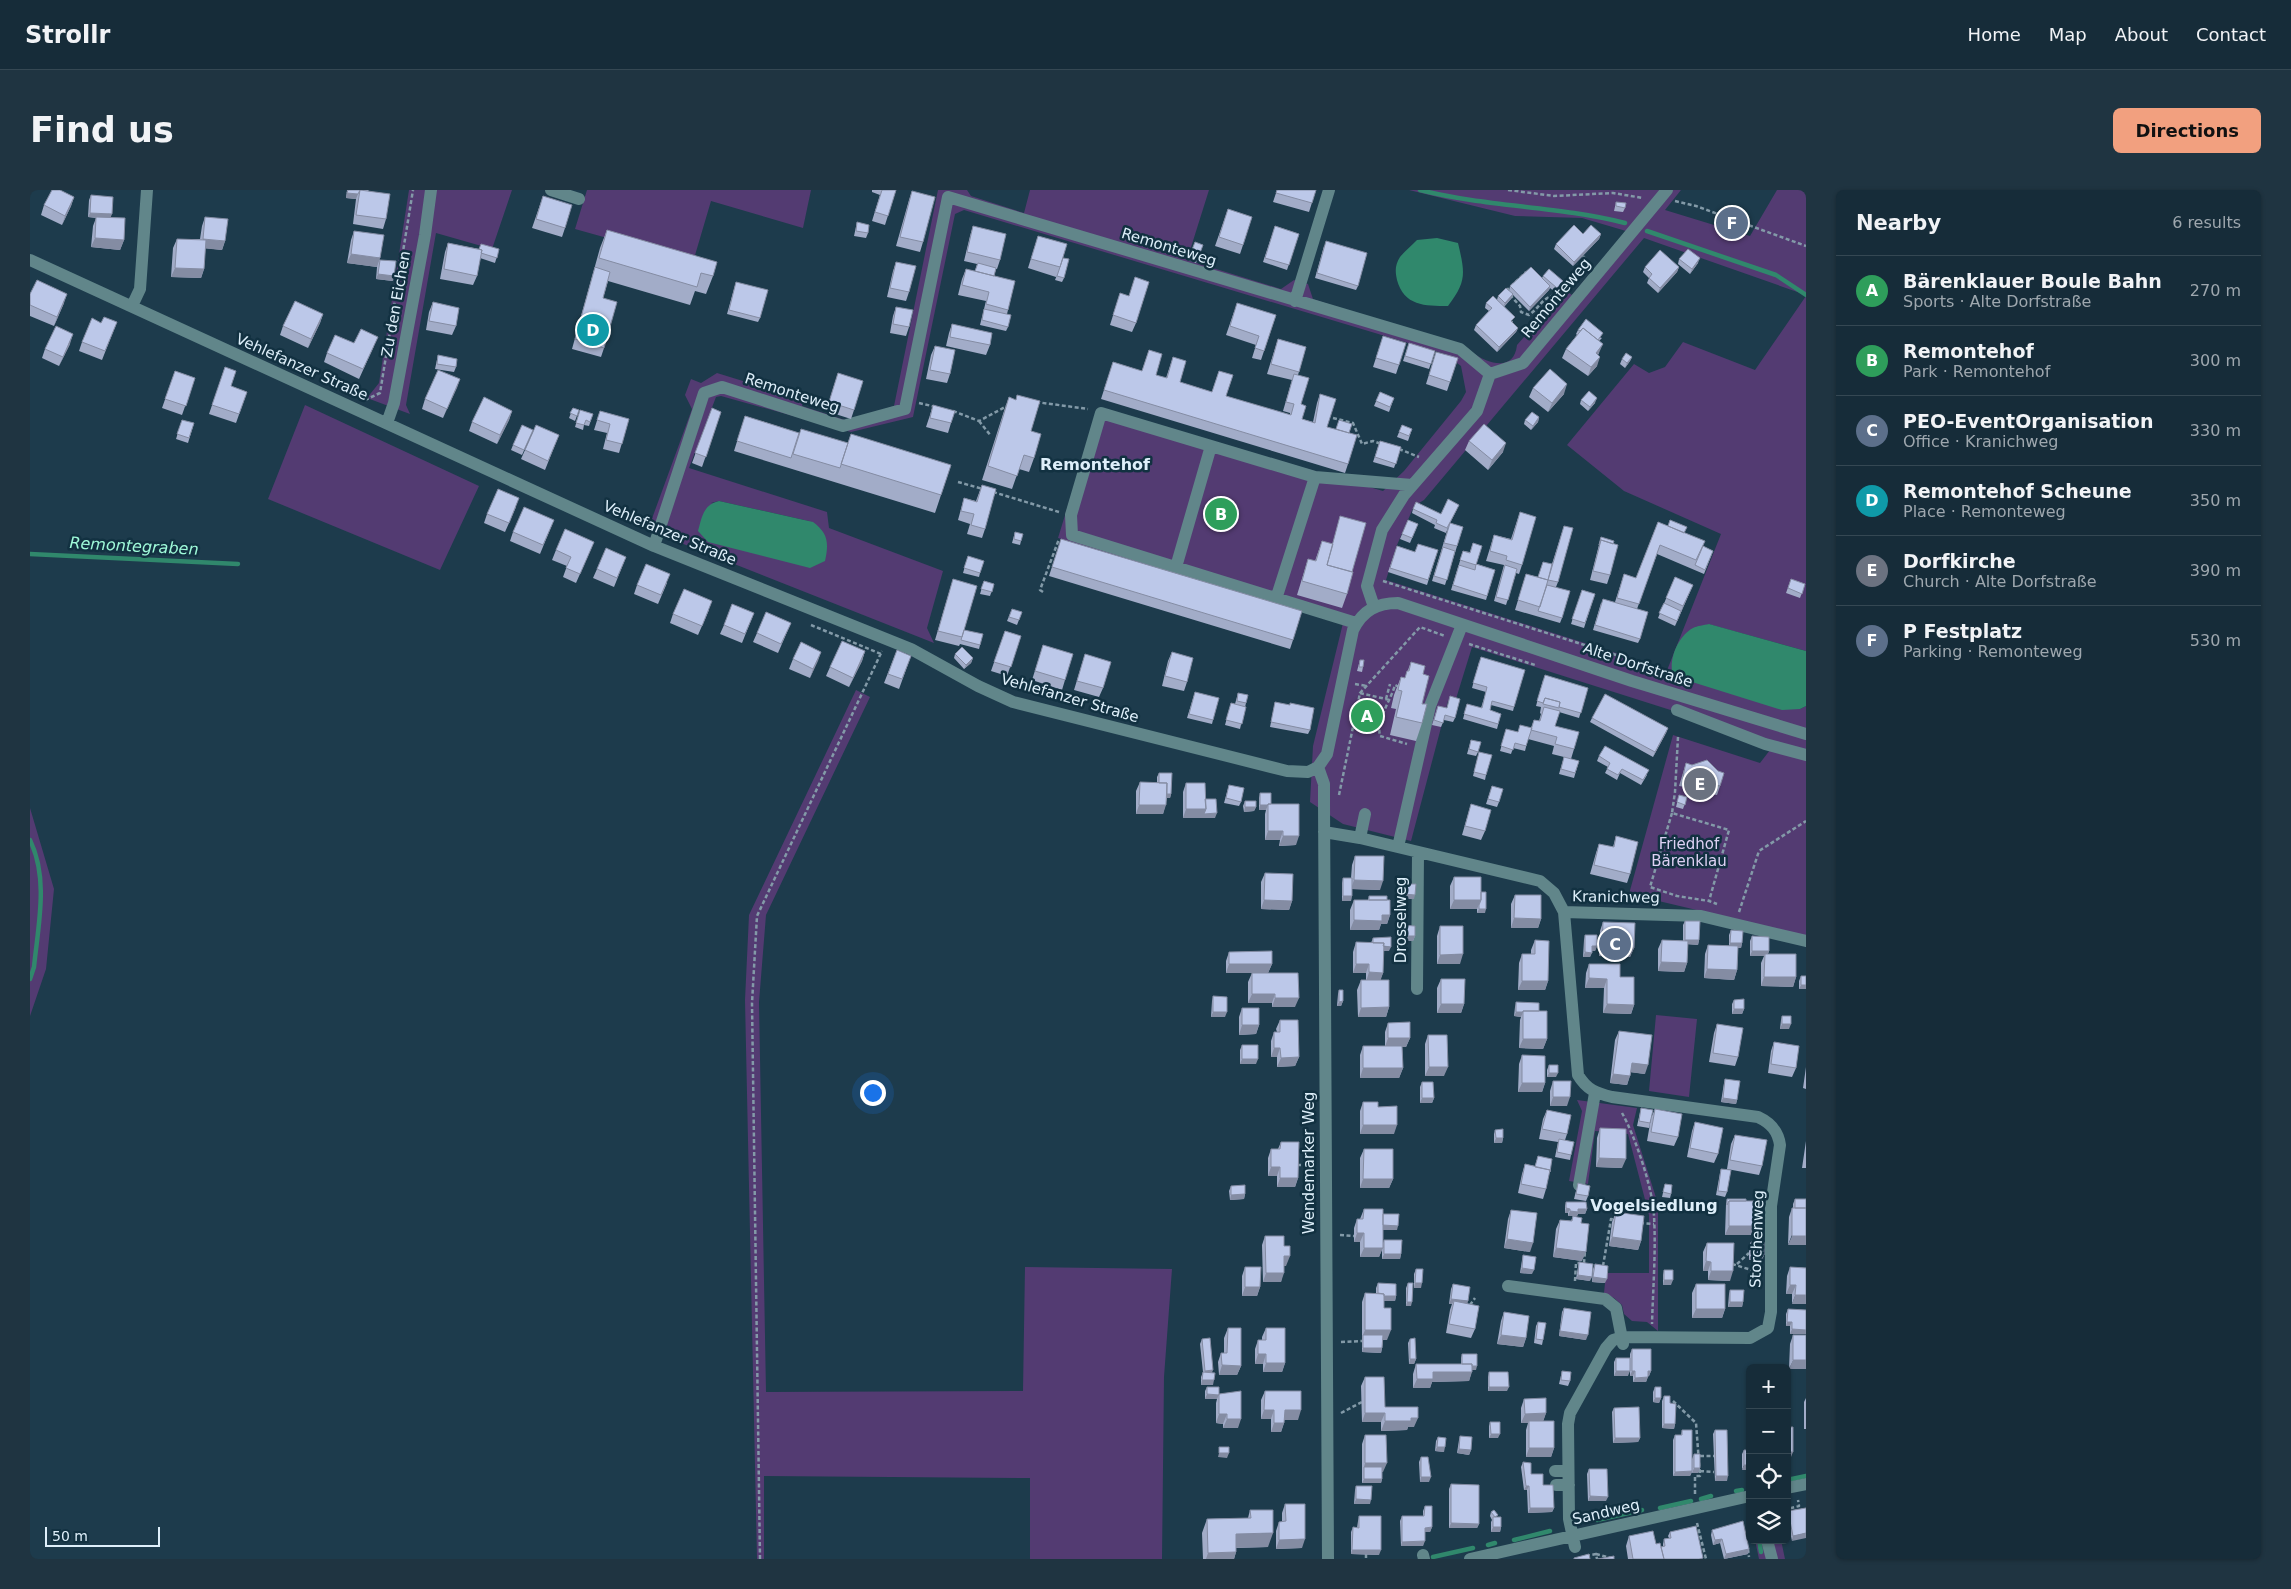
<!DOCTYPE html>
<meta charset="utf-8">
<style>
:root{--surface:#162c39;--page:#1f3441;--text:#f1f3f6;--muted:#9ea7ae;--line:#354853;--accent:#f2a07f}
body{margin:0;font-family:"DejaVu Sans",sans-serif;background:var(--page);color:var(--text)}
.controls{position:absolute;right:15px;bottom:15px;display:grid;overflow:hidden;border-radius:8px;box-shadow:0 1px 4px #0004}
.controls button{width:45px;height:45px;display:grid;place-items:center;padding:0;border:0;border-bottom:1px solid var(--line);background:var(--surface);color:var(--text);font:25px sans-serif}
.scale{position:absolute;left:15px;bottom:12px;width:115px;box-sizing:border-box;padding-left:5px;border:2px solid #deeffa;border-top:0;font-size:14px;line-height:18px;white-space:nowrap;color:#deeffa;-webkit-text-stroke:4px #123141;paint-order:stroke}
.you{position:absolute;left:842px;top:902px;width:18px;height:18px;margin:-12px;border:4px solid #fff;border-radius:50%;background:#1a73e8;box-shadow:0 0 0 8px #1a73e833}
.badge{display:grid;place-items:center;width:32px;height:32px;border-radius:50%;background:var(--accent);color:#fff;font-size:16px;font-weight:700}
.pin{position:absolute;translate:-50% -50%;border:2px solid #fff;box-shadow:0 1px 5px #0006}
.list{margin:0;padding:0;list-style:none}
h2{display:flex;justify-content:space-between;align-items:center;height:65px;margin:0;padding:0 20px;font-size:21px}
h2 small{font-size:16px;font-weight:400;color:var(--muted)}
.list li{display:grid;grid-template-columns:32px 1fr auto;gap:15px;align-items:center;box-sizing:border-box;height:70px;padding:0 20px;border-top:1px solid var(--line)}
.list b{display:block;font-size:19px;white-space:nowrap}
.list p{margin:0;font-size:16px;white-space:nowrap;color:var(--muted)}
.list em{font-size:16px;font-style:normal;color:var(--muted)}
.icon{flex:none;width:28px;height:28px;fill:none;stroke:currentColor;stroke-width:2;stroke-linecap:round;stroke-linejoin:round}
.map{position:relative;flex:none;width:1776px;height:1369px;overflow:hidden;border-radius:8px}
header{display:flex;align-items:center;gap:30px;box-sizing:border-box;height:70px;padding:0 25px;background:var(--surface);border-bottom:1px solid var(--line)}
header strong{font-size:24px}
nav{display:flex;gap:28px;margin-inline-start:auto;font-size:18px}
.intro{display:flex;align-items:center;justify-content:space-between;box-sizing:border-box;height:120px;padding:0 30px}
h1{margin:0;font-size:35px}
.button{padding:12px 22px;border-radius:8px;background:var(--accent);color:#111;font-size:18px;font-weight:700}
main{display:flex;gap:30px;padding:0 30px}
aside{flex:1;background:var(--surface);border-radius:8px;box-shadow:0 1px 4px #0004}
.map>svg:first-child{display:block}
.green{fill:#533b72;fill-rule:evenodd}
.water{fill:#30886c}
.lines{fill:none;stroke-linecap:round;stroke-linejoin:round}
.stream{stroke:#30886c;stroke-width:4.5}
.path{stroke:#839aa8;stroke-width:2.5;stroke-dasharray:4 2.5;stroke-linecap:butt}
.minor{stroke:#61868a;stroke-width:12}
.wall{fill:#a2acc8}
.shaded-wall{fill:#848ca3}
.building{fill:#bcc8e9;stroke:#848ca3}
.labels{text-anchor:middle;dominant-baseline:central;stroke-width:5;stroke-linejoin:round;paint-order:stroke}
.street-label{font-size:15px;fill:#deeffa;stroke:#123141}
.park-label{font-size:15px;fill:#ded1f4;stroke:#123141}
.neighbourhood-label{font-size:16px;font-weight:bold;fill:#deeffa;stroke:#123141}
.water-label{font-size:16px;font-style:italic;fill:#9ffad9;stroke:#123141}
</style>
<header>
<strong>Strollr</strong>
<nav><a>Home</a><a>Map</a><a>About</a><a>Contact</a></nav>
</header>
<div class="intro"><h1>Find us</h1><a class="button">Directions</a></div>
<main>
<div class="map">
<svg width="1776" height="1369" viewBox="0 0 1776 1369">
<rect width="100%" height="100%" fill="#1d3b4c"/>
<path class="green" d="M379,0H482L462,59L406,43L376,215L380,224L337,208L349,193Z
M557,0H781L773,38L681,11L663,72L545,39Z
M908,0H937L941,6L994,23L1000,0H1179L1157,70L1251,99L1264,90L1278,94L1283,109L1443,163C1459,174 1484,182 1487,155L1535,100L1542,105L1596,41L1552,28L1485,26L1379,0H1651L1635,20L1720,46L1747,0H1776V105L1614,48L1394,310L1384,316L1367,355L1356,390L1605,469L1634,488L1691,344L1594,301L1537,255L1604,174L1619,183L1635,177L1653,152L1725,180L1776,106V461L1678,434L1770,519L1776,516V563L1442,457L1425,512L1418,511L1381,651L1313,634L1280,612L1283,556L1313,433L1028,348L1068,218L1353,301L1374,281L1431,211L1436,202L1431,176L1415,164L934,20L925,24L883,227L821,242L691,206L686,207L659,278L797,322L799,338L913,381L897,438L904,453L651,353L640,336L620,334L662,219L655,205L661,189L671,193L687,183L774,210L772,216L818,231L864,216ZM689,311L783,332L681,313Z
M275,215L449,296L410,380L238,309Z
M826,500L840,507L736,725L729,812L736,1202L993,1201L995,1077L1142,1079L1134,1187L1132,1369H1000V1288L734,1286V1369H727L715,810L719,725Z
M1643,545L1730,573L1740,560L1776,569V746L1599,704Z
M0,618L24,699L16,779L0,826Z
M1626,825L1667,829L1659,907L1619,901Z
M1547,910L1607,918L1603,935L1628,1014V1141L1617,1132L1602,1131L1594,1124L1592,1115L1584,1108L1574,1103L1576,1083H1619V1025L1598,944L1565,941L1558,994L1539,991L1552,921Z
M1725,1350H1751L1755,1369H1729Z"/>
<path class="water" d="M1407,48L1428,53C1435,83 1437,91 1418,116C1395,116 1374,116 1367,90C1365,81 1365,75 1370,67C1375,61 1382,55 1387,50Z
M689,311L783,332C798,343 799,353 795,371L780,378L678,352L668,341C672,327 673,315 689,311Z
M1679,434L1776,461V516L1770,519L1752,520L1643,486C1638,470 1648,446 1663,438C1667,436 1674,435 1679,434Z"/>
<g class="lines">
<path class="stream" d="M1390,0C1457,17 1528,16 1595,33
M1617,41L1746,85L1776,105
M0,364L208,374
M0,650C19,689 8,736 4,777L0,789
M1757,1290L1776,1286
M1706,1301L1712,1300
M1671,1309L1681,1306
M1630,1318L1661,1311
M1567,1330L1612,1320
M1484,1350L1520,1341
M1729,1350L1731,1362
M1458,1355L1465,1353
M1403,1367L1443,1358"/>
<path class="path" d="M1478,0L1524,6L1583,3L1613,8
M1645,11L1666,16L1776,56
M1553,66L1559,73
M1476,101L1496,82
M1480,105L1490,116L1491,122L1499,125C1513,115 1510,107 1531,104
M335,210L350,203L383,0
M1006,212L1058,219
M889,213L906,217
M923,221L949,231L977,216
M1303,228L1323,233L1332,254L1343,251L1351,254
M949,231L961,246
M1369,259L1389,267
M928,292L953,299
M963,302L1029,322
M1353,391L1608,472
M1013,402L1010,400L1029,349
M781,435L851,464
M1439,454L1505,475
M1325,494L1337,496
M1369,497L1365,495C1361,510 1346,530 1350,546L1377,554
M1330,503L1360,510
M1356,509L1360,494
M1648,547L1645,602L1642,623L1699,640L1679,711L1687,714
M1309,605L1330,503L1390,437L1415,446
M1642,623L1620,697L1647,706L1679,711
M1709,722L1729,661L1776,631
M1592,923C1605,946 1623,999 1624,1026C1626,1062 1623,1098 1622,1134
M1267,975H1282
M1610,1033L1624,1034
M1310,1045L1324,1046
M1702,1074L1728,1082
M1707,1074L1719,1063
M1573,1076L1581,1029L1585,1030
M1545,1091L1546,1073H1554L1555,1061
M1440,1115L1445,1108
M1311,1152L1332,1151
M1643,1211L1666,1233L1670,1286H1665V1304
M1311,1223L1332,1212
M1670,1266H1684
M1670,1281L1684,1282
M1758,1322L1757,1319L1769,1316L1768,1310
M1667,1333L1676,1369
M1718,1359L1719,1367
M1336,1364V1369
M1566,1364L1584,1369
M1556,1366L1566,1364L1567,1369
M730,1369L722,813L727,726L852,461"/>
<path class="minor" d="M521,0L549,9
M0,70L624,356L881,459L948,496L983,512L1257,581L1278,582L1288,577
M1265,111L1299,0
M102,116L110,99L117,0
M1460,184L1493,173L1637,0
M357,233L364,213L395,45L401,0
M624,356L674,203L692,197L813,236L875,219L918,7L1430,159L1460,184
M1146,377L1181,256
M1246,409L1285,287
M1344,417L1337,396L1352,340L1374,305L1447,221L1460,184
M1326,433L1042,345L1041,325L1071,223L1285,287L1382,295
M1647,520L1735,554L1776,565
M1288,577L1294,594V612L1298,1369
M1288,577L1297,564L1323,440C1333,420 1347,413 1368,413L1602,491L1776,544
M1294,642L1330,648L1510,691L1524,703L1534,722L1548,885C1557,900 1566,903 1582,907L1728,927C1741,933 1748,941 1750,955L1741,1016V1122L1738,1138L1720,1148L1593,1147L1583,1150L1576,1158L1540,1223L1538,1234L1539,1329L1545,1357
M1330,648L1335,624
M1368,657L1400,516L1432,435
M1534,722L1671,726L1776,751
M1387,799L1388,662
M1549,995L1565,903
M1478,1096L1575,1109L1586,1118L1593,1154
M1525,1281H1538
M1526,1295H1539
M1757,1298L1776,1294
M1737,1350L1742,1369
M1393,1365L1394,1369
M1440,1369L1720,1306"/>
</g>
<path class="wall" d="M317,0H339L338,1L356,29L353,39L323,34L326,9L316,8Z
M842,0H866L855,35L842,31L850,5L842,2Z
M1247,0H1286L1279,22L1243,12Z
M882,1L893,52L890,62L866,56L879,10Z
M61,5L81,27L94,50L90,60L61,57L63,36L66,28L58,27L59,10Z
M513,6L535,38L532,47L502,38Z
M44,7L41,16L32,35L11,25L14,15Z
M1586,12L1595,18L1593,22L1584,21Z
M1198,19L1213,55L1210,64L1185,56Z
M175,27L195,51L192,60L175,58L174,79L171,88L141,87L143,58L147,49H170L172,36Z
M827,32L838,43L836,48L824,46Z
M943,36L970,70L967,79H966L964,86L978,120L977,124L978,137L976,141L950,135L956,111L928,105L932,89L936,79L945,82L947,74L934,71L940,46Z
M1245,36L1269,44L1257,80L1233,72Z
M577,40L683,86L676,104L665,101L660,115L578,91L573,108L574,158L571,167L542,159L570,58Z
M324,41L350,70L363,91L346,89L347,77L317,73L321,50Z
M1553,44H1571L1569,49L1543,76L1524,59L1526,54Z
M1008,46L1033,68L1034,88L1032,92L1025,90L1027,85L1026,87L998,78Z
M1165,52L1173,55L1166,73L1158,70Z
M418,53L449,59H469L465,73L450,68L447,86L443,95L410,89L415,62Z
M1294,56L1328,96L1326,100L1285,88Z
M1649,69L1668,73L1660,84L1648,74Z
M866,72L879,102L876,111L857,107L863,81Z
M1615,77H1649L1647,82L1628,103L1617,93L1619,88L1613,82Z
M1513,86L1531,96L1525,102L1520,98L1519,100L1499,121L1483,105L1481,109L1474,117L1483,132L1482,133L1488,138L1486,142L1467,162L1444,140L1446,135L1459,121L1455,118L1456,113L1467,110L1468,106L1479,101L1480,96L1512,88Z
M706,92L730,128L728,132L697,124Z
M1090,103L1106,133L1102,142L1080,135Z
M0,104L34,113L24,136L0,126Z
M403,112L426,136L422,145L396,140L399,122Z
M866,117L879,137L876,146L860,143L863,126Z
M1204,122L1246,125L1231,170L1222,168L1226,155L1196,145Z
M293,124L290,133L278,158L250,145L253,136Z
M87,132L72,170L49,161L52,152L71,133Z
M922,134L960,155L956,165L916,156L919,143Z
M1548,140L1572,148L1569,151V163L1568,165L1567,176L1558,186L1532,168L1536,159L1547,145L1546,144Z
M1353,146L1369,175L1366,184L1343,177Z
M1248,149L1276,157L1268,185L1271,214L1272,229L1283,232L1287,213L1290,204L1297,237L1319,243L1318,274L1315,283L1071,209L1083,172L1112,181L1119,160L1126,185L1136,188L1143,167L1150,192L1182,202L1189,181L1196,206L1260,225V223L1253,221L1262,190L1237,184Z
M324,153L344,156L329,189L294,172L297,163Z
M1379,153L1405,161L1399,179L1373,171Z
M40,154L29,176L12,168L15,159Z
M905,156L920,184L917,193L896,189L901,165Z
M1406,162L1420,192L1417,201L1396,194Z
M408,165L426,177L424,182L405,179Z
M1602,167L1600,171L1595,178L1590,174L1592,169Z
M195,177L201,196L217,202L206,233L179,224Z
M145,181L165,188L152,225L132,218Z
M808,183L824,220L821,229L796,221Z
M430,189L413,228L392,219L395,209Z
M1503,198L1534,204L1518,222L1499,207Z
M1350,202L1364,208L1359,222L1344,216Z
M979,207L1001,241L1004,268L999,282L989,279L982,299L952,290L974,221Z
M1551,210L1565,213L1558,221L1550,214Z
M903,215L921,233L918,243L896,237L900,225Z
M543,218L549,220L545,231L539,228Z
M682,218L691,222L672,277L662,273Z
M550,220L563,224L559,236L554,235L553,240L545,237Z
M482,221L479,230L467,254L439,241L442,232Z
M570,221L599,229L589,263L573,259L577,243L564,240Z
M715,226L769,243L818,253L821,244L911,305L905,323L704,261Z
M1509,227L1508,232L1501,240L1494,234L1495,230Z
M152,230L164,233L158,253L146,249Z
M1372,235L1382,239L1378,251L1367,247Z
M503,240L492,265L481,260L483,255Z
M529,245L515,280L491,269L495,260Z
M1350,251L1371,257L1364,278L1343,272Z
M1439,251L1473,262L1458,280L1435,260Z
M952,295L955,339L952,348L937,344L940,334L928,330L934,308L946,311Z
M486,317L475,342L454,333L457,324Z
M1383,319L1411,324L1427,319L1420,333L1433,337L1415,395L1402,391L1419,335L1416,343L1404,338L1405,335L1382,323Z
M1490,322L1492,375L1489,384L1486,383L1476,415L1464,411L1474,375L1456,371L1464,345L1481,349Z
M524,330L510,364L480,351L483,342Z
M1378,330L1388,334L1380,353L1370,349Z
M1628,332L1654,343L1673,356L1683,361L1674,384L1627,364L1607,419L1610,449L1608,453L1563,440L1571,413L1585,412L1594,384L1606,388Z
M1534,336L1528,392L1526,397L1532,428L1530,433L1485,420L1496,384L1508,387L1522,374Z
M985,342L991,351L990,355L982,353Z
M1571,347L1580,385L1577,394L1560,390Z
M1031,349L1263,450L1260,459L1019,386Z
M1292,351L1322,382L1317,404L1312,418L1267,405L1278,369L1285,371Z
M564,352L546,393L533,387L537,376L522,370L526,360Z
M1443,353L1447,374L1465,380L1456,410L1421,400L1433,361L1440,362Z
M1367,356L1385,362L1408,360L1397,395L1358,382Z
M938,366L950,383L949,387L933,383Z
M596,367L584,397L563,388L567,379Z
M1645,387L1663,395L1645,436L1628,428Z
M923,389L934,440L950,455L949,459L930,454L929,456L905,450Z
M1761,389L1775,394L1770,408L1756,403Z
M954,391L964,394L960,406L950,404Z
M637,393L628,414L604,404L607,395Z
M1552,400L1565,404L1554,438L1541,434Z
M982,419L992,422L987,435L977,431Z
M679,420L668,445L640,433L643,424Z
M724,423L712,453L690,444L694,435Z
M761,433L748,463L723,452L727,443Z
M975,441L991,446L977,486L961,481Z
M1013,455L1035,490L1032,500L1002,490Z
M867,460L881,466L869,499L854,493Z
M835,461L832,471L819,497L796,486L800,477Z
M791,462L780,488L759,479L763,469Z
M1142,462L1157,492L1154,501L1132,496L1138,471Z
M925,464L943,468L941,473L934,479L924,468Z
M1055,464L1073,498L1069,507L1044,500Z
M1330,470L1333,477L1332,482L1327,481Z
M1381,472L1393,484L1392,533L1386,551L1360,545L1366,519L1361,518L1364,505L1371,487L1375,488Z
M1449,472L1484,517L1483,521L1461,515L1460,520L1471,524L1467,539L1433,529L1437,514L1451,518L1456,502L1442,498Z
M1513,490L1558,498L1549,528L1529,522L1525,536L1544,559L1541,569L1549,571L1544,588L1529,584L1534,567L1522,564L1524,556L1498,549L1495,561L1483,558L1481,564L1470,561L1475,544L1488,542L1501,538L1504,530L1509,531L1511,524L1510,523L1511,517L1506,516Z
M1165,502L1183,530L1182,534L1157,528Z
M1208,503L1216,513L1210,539L1195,535L1201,513L1205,514Z
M1245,512L1280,540L1278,544L1240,537Z
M1408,516L1425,528L1423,532L1414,530L1411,537L1402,535Z
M1562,528L1638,538L1636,543L1623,567L1560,532Z
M1441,550L1448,562L1446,566L1437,564Z
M1449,562L1456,585L1455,590L1443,586Z
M1569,566L1617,585L1611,595L1590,583L1587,590L1575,583L1578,577L1567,571Z
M1656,573L1690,596L1687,605L1681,604L1666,608L1655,597L1649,596Z
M1129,583L1141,604L1140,608H1137L1133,624H1106V601L1110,592L1127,593V587Z
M1156,593L1175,609L1185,628H1153V602Z
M1199,595L1211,612L1209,616L1194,613Z
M1462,596L1469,612L1467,617L1456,614Z
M1230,603L1241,614L1266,655L1249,656L1250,650H1235V624L1236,620H1229V608Z
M1649,605L1657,607L1653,619L1646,617Z
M1215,611L1226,617L1224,621L1214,622L1213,616Z
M1441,614L1455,641L1451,650L1432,645Z
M1586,646L1600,684L1597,693L1560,684L1566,663L1569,654L1583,657Z
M1325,666L1350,700L1322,699L1321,711H1312V693L1313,688H1321L1322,675Z
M1235,683L1262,711L1259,720L1231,719V692Z
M1424,687L1451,702L1455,723H1447V719H1420V696Z
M1372,694L1384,709H1370V699Z
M1485,705L1511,729L1508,738H1481V714Z
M1339,706L1357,710L1360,725L1357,734H1351L1349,740H1320V720L1324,710H1338Z
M1655,731L1669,750L1668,755L1658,754L1657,773L1654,782L1628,781V759L1632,750L1653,751V735Z
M1573,732L1604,758L1600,767L1569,766L1570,741Z
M1371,735L1385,746L1383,751H1369V740Z
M1410,736L1430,774H1407V746Z
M1701,740L1712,753L1711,758H1708L1707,780L1704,790L1674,788L1675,764L1678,755L1699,756V745Z
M1555,745L1567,756L1565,761H1562L1560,767H1553L1554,750Z
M1722,746L1739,761L1738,764L1766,787L1763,797L1731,796V773L1734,766H1720V751Z
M1343,748L1359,761H1353V783L1350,790L1359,817L1356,827H1328L1327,800L1331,790H1336V783H1323V762L1326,752L1341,753Z
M1505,750L1518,791L1515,800H1488L1489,773L1492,764H1501V760Z
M1199,762L1242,774L1238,783L1265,817H1242V813H1218V792L1222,783H1196V771Z
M1559,774L1590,787L1604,815L1601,824L1573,823L1574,798H1555L1556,783Z
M1771,786H1776V799H1769V791Z
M1411,789L1434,814L1431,823H1407V798Z
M1309,800L1313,811L1311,816H1307L1308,804Z
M1183,806L1195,827H1181L1182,811Z
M1704,810L1714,819L1712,824H1702V814Z
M1486,812L1509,821L1517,849L1513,859L1489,858L1490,830L1491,827L1484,826L1485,817Z
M1212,818L1229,835L1226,844L1209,845V827Z
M1752,826L1759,839H1750L1751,830Z
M1250,830L1269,867L1265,876L1247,877V867H1241V851L1244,842H1247L1246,839Z
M1358,833L1380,848L1376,857H1372L1373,878L1369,888H1330V865L1333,856H1355V842Z
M1687,834L1708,867L1705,876L1679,872L1684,843Z
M1589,841L1615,884L1601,882L1597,895L1580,893L1585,850Z
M1398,845L1414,886H1395V854Z
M1744,852L1766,878L1762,887L1738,883L1741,861Z
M1212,855L1226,874H1210V860Z
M1492,865L1515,893L1512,902H1488L1489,874Z
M1519,875L1526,887H1517V880Z
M1776,877V899L1773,898Z
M1695,889L1707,910L1706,914L1691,912L1694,893Z
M1523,891L1537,916H1520V901Z
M1392,892L1404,908L1402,913H1390V897Z
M1333,912L1348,917L1364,944H1330V921Z
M1611,918L1620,933L1619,938L1607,936Z
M1625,919L1648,947L1644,956L1617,951L1621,928Z
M1517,920L1537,944L1535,950L1541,965L1540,970L1525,967L1528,952L1509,949L1513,929Z
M1665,932L1688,964L1684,973L1657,967L1662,941Z
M1570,938L1592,978L1566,977L1567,948Z
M1465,940L1473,948L1472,953H1464V944Z
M1705,945L1732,976L1729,985L1697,979L1701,954Z
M1776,951V978H1772Z
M1251,952L1268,988L1265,997H1247V986H1238V968L1241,959H1248Z
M1334,959L1363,989L1359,998H1330V968Z
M1508,966L1516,999L1513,1009L1488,1003L1492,984L1495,974L1505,976Z
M1691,979L1697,1002L1695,1007L1686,1005L1690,983Z
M1548,993L1558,1006L1556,1011L1544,1009Z
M1635,994L1641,1004L1640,1008L1632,1007Z
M1201,996L1215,1004L1214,1009L1200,1010L1199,1001Z
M1697,1009L1721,1045H1695L1696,1014Z
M1765,1009H1776L1758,1055L1759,1027L1762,1018H1763V1014Z
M1536,1012L1557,1019L1555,1024H1548L1547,1026H1538V1023H1535V1016Z
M1334,1019L1353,1024L1367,1040H1353V1053L1354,1050L1371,1064L1370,1069H1352V1059L1349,1067H1330V1052H1324V1038L1327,1029H1330Z
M1481,1020L1500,1062L1474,1058L1478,1029Z
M1586,1022L1611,1051L1608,1060L1579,1056L1582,1032Z
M1543,1026L1551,1033L1552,1071L1523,1067L1526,1039L1530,1030L1541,1031Z
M1235,1046L1254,1056L1256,1076H1254L1251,1092H1233L1232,1055Z
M1721,1052L1734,1065L1732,1070H1719V1057Z
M1677,1053L1700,1091L1678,1090V1081H1673V1062Z
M1493,1065L1502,1084L1490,1083L1492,1070Z
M1549,1072L1560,1091L1546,1089L1548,1077Z
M1565,1074L1575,1093L1562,1092L1563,1079Z
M1215,1077L1230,1097L1227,1106H1212V1086Z
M1760,1077L1776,1078L1762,1114V1104H1756L1757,1086Z
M1386,1079L1391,1098H1384V1084Z
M1634,1080L1641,1095H1633V1085Z
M1348,1093L1366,1106L1365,1111H1354V1118L1357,1150H1353L1352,1158L1351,1163L1332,1162V1112L1335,1103H1346V1098Z
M1378,1093L1381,1116H1376V1098Z
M1423,1094L1445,1139L1441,1148L1416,1143L1420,1120L1422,1114H1419L1421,1099Z
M1666,1094L1695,1119L1692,1128H1662V1103Z
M1700,1100L1713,1112L1712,1117H1698L1699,1104Z
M1534,1118L1556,1150L1529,1146L1532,1122Z
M1758,1119L1776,1120V1144H1760V1136H1756V1124Z
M1474,1122L1496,1148L1493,1157L1467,1154L1471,1131Z
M1508,1132L1513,1150L1512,1155L1504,1153L1506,1136Z
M1198,1138L1211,1176L1207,1185H1189L1188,1172L1191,1163H1194V1148Z
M1236,1138L1255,1173L1252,1182H1233V1174H1225V1159L1228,1150H1232V1147Z
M1763,1145H1776L1759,1179L1760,1154Z
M1172,1149L1182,1183L1183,1195H1171V1187L1173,1182L1170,1154Z
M1380,1149L1386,1169L1384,1174H1379L1378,1153Z
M1602,1159L1621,1181L1619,1186H1618L1616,1192H1603V1186H1600V1164Z
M1432,1164L1446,1180H1442L1439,1191L1402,1192L1400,1198H1383V1184L1386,1174H1431V1168Z
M1586,1168L1598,1186H1584V1172Z
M1532,1181L1540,1191L1538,1196L1529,1194Z
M1459,1182L1477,1201H1458V1187Z
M1335,1187L1355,1217L1384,1237H1378L1377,1240L1351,1241V1232H1332L1331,1196Z
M1177,1197L1189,1204L1208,1238H1193V1234L1186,1233V1213L1187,1209H1175V1201Z
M1625,1197L1631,1208L1629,1213L1623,1212V1202Z
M1235,1201L1268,1230H1254V1233L1251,1242H1241V1229H1231V1210Z
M1634,1206L1645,1234L1644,1239L1632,1238V1211Z
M1776,1208V1239H1774V1212Z
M1494,1209L1516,1223L1513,1231L1524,1258L1521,1267H1496V1240L1498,1233H1491V1218Z
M1584,1218L1610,1248L1608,1252L1583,1253L1582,1222Z
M1460,1232L1468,1248H1459V1236Z
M1720,1232V1243L1717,1241V1238L1718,1233Z
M1652,1240L1662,1269L1664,1264L1670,1278L1668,1283H1662V1282L1660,1286H1643V1250L1645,1245H1651Z
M1685,1240L1697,1291H1685L1683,1244Z
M1335,1245L1353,1282H1352V1289L1351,1293H1332V1254Z
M1430,1246L1441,1260L1439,1265L1427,1263L1429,1250Z
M1408,1247L1414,1262L1405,1261L1406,1251Z
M1714,1260H1720L1712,1280V1264Z
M1391,1267L1399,1292H1390L1389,1272Z
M1493,1272L1501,1284L1513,1295L1524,1318L1522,1322L1498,1323L1497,1300H1494L1491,1277Z
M1559,1279L1576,1311H1558L1557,1284Z
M1421,1294L1449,1334L1447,1338H1419V1299Z
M1326,1296L1340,1314H1324L1325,1300Z
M1255,1314L1272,1358L1246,1359V1341L1249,1332H1252V1323Z
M1395,1316L1402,1337L1400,1342H1395L1393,1356H1371L1370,1331L1372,1326H1393V1321Z
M1776,1318L1762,1351L1757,1329V1324L1758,1321Z
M1220,1320L1238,1357L1206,1358V1362L1204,1369H1173L1172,1343L1177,1329L1218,1328Z
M1461,1322L1467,1327L1471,1337L1470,1342H1461V1332L1462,1330L1460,1326Z
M1329,1326L1349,1365L1321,1364V1342L1323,1337L1327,1338L1328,1331Z
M1682,1340L1719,1359L1718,1364L1694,1369L1690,1353L1683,1355L1681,1345Z
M1640,1342L1672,1369H1598L1596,1356L1599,1346L1626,1354L1631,1357H1633V1354L1634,1349L1639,1348L1638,1346Z"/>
<path class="shaded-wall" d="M317,3L328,4L326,9L316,8Z
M44,7L41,16L32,35L35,26Z
M60,23L82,24L80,29L58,27Z
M1571,44L1569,49L1543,76L1544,72Z
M65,48L94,50L90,60L61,57Z
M173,49L195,51L192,60L170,58Z
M321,64L350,68L347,77L317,73Z
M1670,68L1668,73L1660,84L1662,79Z
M1649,77L1647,82L1628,103L1630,98Z
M145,78L174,79L171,88L141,87Z
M348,84L364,86L363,91L346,89Z
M1533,91L1531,96L1525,102L1527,98Z
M1520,96L1519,100L1499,121L1500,117Z
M37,104L34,113L24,136L27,127Z
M1483,104L1481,109L1473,117L1475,113Z
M293,124L290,133L278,158L281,149Z
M1488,138L1486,142L1467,162L1469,157Z
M43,144L40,154L29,176L33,167Z
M1573,154L1569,163L1562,172L1566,163Z
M1570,167L1567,176L1558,186L1561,177Z
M1602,167L1600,171L1595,178L1597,173Z
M430,189L427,198L413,228L417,219Z
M1537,194L1534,204L1518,222L1522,213Z
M1567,208L1565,213L1558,221L1560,217Z
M482,221L479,230L467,254L470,245Z
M1509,227L1508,232L1501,240L1503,236Z
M1476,253L1473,262L1458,280L1462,270Z
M1663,395L1659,404L1645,436L1653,416Z
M835,461L832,471L819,497Z
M791,462L788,471L780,488L783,479Z
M943,468L941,473L934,479L936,475Z
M1638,538L1636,543L1623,567L1625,562Z
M1684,595L1681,604L1666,608L1669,599Z
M1135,604H1141L1140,608H1133Z
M1109,615H1136L1133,624H1106Z
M1230,615H1238L1236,620H1229Z
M1215,617H1226L1224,621L1214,622Z
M1156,619H1176L1187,623L1185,628H1153Z
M1238,641H1253L1250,650H1235Z
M1253,646H1269L1266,655L1249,656Z
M1324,690L1353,691L1350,700L1321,699Z
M1372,704L1385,705L1384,709H1370Z
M1313,706H1322L1321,711H1312Z
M1234,710L1262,711L1259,720L1231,719Z
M1424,710H1451L1447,719H1420Z
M1449,719H1456L1455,723H1447Z
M1352,725H1360L1357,734H1351L1349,740H1320L1324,730Z
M1484,728L1511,729L1508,738H1481Z
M1371,746H1385L1383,751H1369Z
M1655,750H1669L1668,755L1653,754Z
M1700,753H1712L1711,758L1699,757Z
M1343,756L1361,757L1359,761H1341Z
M1562,756H1567L1565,761H1560Z
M1572,757L1604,758L1600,767L1569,766Z
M1722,761H1739L1737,766L1735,764L1734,766H1720Z
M1555,762L1562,763L1560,767H1553Z
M1433,764L1430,774H1407L1410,765Z
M1631,772L1657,773L1654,782L1628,781Z
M1199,774H1242L1238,783H1196Z
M1326,774H1339L1336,783H1323Z
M1677,779L1707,780L1704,790L1674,788Z
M1339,782L1353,783L1350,792H1336Z
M1734,787H1766L1763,797L1731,796Z
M1559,788L1577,789L1574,798H1555Z
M1492,791H1518L1515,800H1488Z
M1771,795H1776V799H1769Z
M1222,804H1245L1242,813H1218Z
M1245,808H1269L1265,817H1242Z
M1313,811L1311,816H1307L1309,812Z
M1411,814H1434L1431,823H1407Z
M1577,814L1604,815L1601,824L1573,823Z
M1359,817L1356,827H1328L1331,818Z
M1704,819H1714L1712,824H1702Z
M1183,822H1197L1195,827H1181Z
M1486,822H1493L1491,827L1484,826Z
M1752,834H1761L1759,839H1750Z
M1212,835H1229L1226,844L1209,845Z
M1358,848H1380L1376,857H1355Z
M1493,849H1517L1513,859L1489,858Z
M1244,858H1250L1247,867H1241Z
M1269,867L1265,876L1247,877L1251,868Z
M1212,869H1228L1226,874H1210Z
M1602,873L1618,875L1615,884L1598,882Z
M1399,877H1418L1414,886H1395Z
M1333,878H1373L1369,888H1330Z
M1519,883H1528L1526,887H1517Z
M1583,884L1600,886L1597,895L1580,893Z
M1492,893H1515L1512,902H1488Z
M1523,907H1540L1537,916H1520Z
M1392,908H1404L1402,913H1390Z
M1693,908L1707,910L1706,914L1691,912Z
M1333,935H1367L1364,944H1330Z
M1466,948H1473L1472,953H1464Z
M1569,968L1596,969L1592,978L1566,977Z
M1241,977H1250L1247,986H1238Z
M1250,988H1268L1265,997H1247Z
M1333,989H1363L1359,998H1330Z
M1215,1004L1214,1009L1200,1010L1201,1005Z
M1536,1018L1540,1019L1538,1023H1535Z
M1548,1019H1557L1555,1024H1548L1547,1026H1538L1540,1021Z
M1352,1035L1368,1036L1367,1040H1351Z
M1699,1036H1724L1721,1045H1695Z
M1327,1043H1334L1330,1052H1324Z
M1762,1046H1776V1055H1758Z
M1582,1047L1611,1051L1608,1060L1579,1056Z
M1477,1049L1503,1053L1500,1062L1474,1058Z
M1334,1058H1353L1349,1067H1330Z
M1526,1058L1556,1062L1552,1071L1523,1067Z
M1354,1064H1371L1370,1069H1352Z
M1721,1065H1734L1732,1070H1719Z
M1254,1066H1260L1256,1076H1251Z
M1676,1071L1681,1072L1678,1081H1673Z
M1492,1078L1504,1080L1502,1084L1490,1083Z
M1681,1081H1703L1700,1091L1678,1090Z
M1236,1083H1254L1251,1092H1233Z
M1548,1085L1562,1087L1560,1091L1546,1089Z
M1563,1087L1577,1089L1575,1093L1562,1092Z
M1634,1090H1643L1641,1095H1633Z
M1385,1093H1392L1391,1098H1384Z
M1760,1095H1766L1762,1104H1756Z
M1215,1097H1230L1227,1106H1212Z
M1765,1105H1776V1114H1762Z
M1348,1106H1366L1365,1111H1346Z
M1421,1109L1438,1111L1437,1116L1424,1111L1422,1114H1419Z
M1377,1112H1382L1381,1116H1376Z
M1700,1112H1713L1712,1117H1698Z
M1666,1119H1695L1692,1128H1662Z
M1757,1132H1762L1760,1136H1756Z
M1762,1139L1776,1140V1144H1760Z
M1335,1140H1361L1357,1150L1333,1149V1145Z
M1530,1141L1558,1145L1556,1150L1529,1146Z
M1471,1145L1496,1148L1493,1157L1467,1154Z
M1333,1158H1352L1351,1163L1332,1162Z
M1228,1164H1236L1233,1174H1225Z
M1380,1169H1386L1384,1174H1379Z
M1763,1170H1776V1179H1759Z
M1236,1173H1255L1252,1182H1233Z
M1192,1175L1211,1176L1207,1185H1189Z
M1432,1176H1447L1446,1180H1431Z
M1183,1180L1181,1185H1173L1175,1181Z
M1586,1181H1600L1598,1186H1584Z
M1602,1181H1605L1603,1186H1600Z
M1618,1181H1621L1619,1186L1616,1185Z
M1403,1182H1442L1439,1191L1402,1192L1400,1198H1383L1387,1189Z
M1618,1187L1616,1192H1603L1605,1188Z
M1172,1190H1184L1183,1195H1171Z
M1459,1197H1479L1477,1201H1458Z
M1177,1204L1189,1205L1187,1209H1175Z
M1625,1208H1631L1629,1213L1623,1212Z
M1234,1220H1244L1241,1229H1231Z
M1255,1220H1271L1268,1230H1251Z
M1335,1223H1355L1351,1232H1332Z
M1516,1223L1513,1232L1499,1231L1498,1233H1491L1495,1224Z
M1189,1224H1197L1193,1234L1186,1233Z
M1381,1228H1388L1384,1237H1378L1377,1240L1351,1241L1355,1231Z
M1197,1229H1211L1208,1238H1193Z
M1244,1233H1254L1251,1242H1241Z
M1634,1234H1645L1644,1239L1632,1238Z
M1461,1244H1470L1468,1248H1459Z
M1585,1248H1610L1608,1252L1583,1253Z
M1407,1257H1415L1414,1262L1405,1261Z
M1499,1258H1524L1521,1267H1496Z
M1429,1259L1441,1260L1439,1265L1427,1263Z
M1757,1262H1763L1761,1267H1757Z
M1189,1263H1199L1197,1268L1188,1267Z
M1335,1273H1357L1353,1282H1334V1277Z
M1714,1275H1720V1280H1712Z
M1664,1278H1670L1668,1283H1662Z
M1662,1281L1660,1286H1643L1645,1282Z
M1686,1286H1698L1697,1291H1685Z
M1391,1287H1401L1399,1292H1390Z
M1334,1289H1352L1351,1293H1332Z
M1496,1296H1499L1497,1300H1494Z
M1560,1306L1578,1307L1576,1311H1558Z
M1326,1309L1341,1310L1340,1314H1324Z
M1500,1318H1524L1522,1322L1498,1323Z
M1421,1333L1449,1334L1447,1338H1419Z
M1402,1337L1400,1342H1393L1395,1338Z
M1463,1337H1471L1470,1342H1461Z
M1243,1343L1238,1357L1201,1358L1206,1344Z
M1776,1343V1348L1762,1351L1763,1346Z
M1275,1349L1272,1358L1246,1359L1249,1350Z
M1692,1349L1690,1353L1683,1355L1685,1350Z
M1395,1351L1393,1356H1371L1372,1352Z
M1719,1359L1718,1364L1694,1369L1696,1364Z
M1322,1360H1351L1349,1365L1321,1364Z
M1206,1362L1204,1369H1176L1178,1363Z"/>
<path class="building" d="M22,0H30L44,7L35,26L14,15Z
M318,0H330L328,4L317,3Z
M330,0L360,4L356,29L326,25Z
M852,0H866L858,26L845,22Z
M1247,0H1286L1282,13L1246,3Z
M882,1L905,7L893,52L870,47Z
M61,5L83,7L82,24L60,23Z
M513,6L542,15L535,38L506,29Z
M1586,12L1596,13L1595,18L1586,16Z
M1198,19L1222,27L1213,55L1189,47Z
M66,27L95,28L94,50L65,48Z
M175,27L198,29L195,51L173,49Z
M827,32L839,35L838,43L826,41Z
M1544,35L1553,44L1561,35L1571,44L1544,72L1526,54Z
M943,36L976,44L970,70L937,62Z
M1245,36L1269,44L1259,75L1235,68Z
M577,40L687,72L683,86L671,83L667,97L569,68Z
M324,41L354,45L350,68L321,64Z
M1008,46L1037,54L1030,77L1001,69Z
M147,49L176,50L174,79L145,78Z
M1296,51L1337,63L1328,96L1287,83Z
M1165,52L1173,55L1168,68L1160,65Z
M418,53L452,60L447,86L414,79Z
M451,54L469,59L467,68L451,63L452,60L449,59Z
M1658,59L1670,68L1662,79L1649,69Z
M1630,60L1649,77L1630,98L1619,88L1622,84L1615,77Z
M1033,68L1039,69L1034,88L1027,86Z
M350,70L366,71L364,86L348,84Z
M866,72L886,76L879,102L860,98Z
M948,73L966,78L964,86L945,81Z
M565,77L580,82L573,108L587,112L574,158L545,149Z
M1501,77L1520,96L1500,117L1480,96Z
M936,79L985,91L978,120L956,114L959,102L932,95Z
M1519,79L1533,91L1527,98L1513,86Z
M1105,87L1119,92L1106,133L1083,125L1090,103L1099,106Z
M7,90L37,104L27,127L0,115V104Z
M706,92L738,100L730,128L699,120Z
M1476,98L1483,104L1475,113L1468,106Z
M1463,106L1485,127L1481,131L1488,138L1469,157L1446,135L1462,118L1456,113Z
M265,111L293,124L281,149L253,136Z
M403,112L429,118L426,136L399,131Z
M1207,113L1246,125L1234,161L1225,158L1229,146L1200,136Z
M866,117L883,120L879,137L863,134Z
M954,119L981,125L978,137L952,130Z
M74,127L87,132L75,161L52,152L62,128L71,133Z
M1556,129L1573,143L1568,150L1553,138L1550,141L1548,140Z
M922,134L962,143L960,155L920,147Z
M26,136L43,144L33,167L15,159Z
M1553,138L1573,154L1566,163L1570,167L1561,177L1536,159Z
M331,139L348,147L333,179L297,163L305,145L324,153Z
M1353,146L1376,153L1369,175L1346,168Z
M1248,149L1276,157L1269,182L1241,174Z
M1379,153L1405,161L1401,174L1375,166Z
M905,156L925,160L920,184L900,180Z
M1119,160L1132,164L1126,185L1137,188L1143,167L1156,171L1150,192L1182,202L1189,181L1203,185L1196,206L1261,225L1264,214L1256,212L1264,184L1279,188L1271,214L1276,216L1272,229L1285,233L1290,204L1306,209L1297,237L1327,245L1318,274L1074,200L1083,172L1112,181Z
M1406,162L1428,168L1420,192L1399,185Z
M1596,163L1602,167L1597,173L1592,169Z
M408,165L427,169L426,177L407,174Z
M195,177L206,181L201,196L217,202L209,224L182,215Z
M1520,179L1537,194L1522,213L1503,198Z
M408,180L430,189L417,219L395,209Z
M145,181L165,188L156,216L135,209Z
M808,183L833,191L824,220L799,212Z
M1559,201L1567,208L1560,217L1551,210Z
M1350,202L1364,208L1360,217L1346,211Z
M987,205L1010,211L1001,241L1011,244L1004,268L994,265L987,286L958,276L979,207L986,210Z
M454,207L482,221L470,245L442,232Z
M903,215L925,221L921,233L900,228Z
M543,218L549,220L547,226L540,223Z
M682,218L691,222L676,267L665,263Z
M550,220L563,224L560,232L556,230L554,235L546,233Z
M570,221L599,229L592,254L576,250L580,234L567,230Z
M1502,222L1509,227L1503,236L1495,230Z
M715,226L769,243L761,268L707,251Z
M152,230L164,233L159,248L147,244Z
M1309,230L1322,234L1319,243L1306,239Z
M1454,234L1476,253L1462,270L1439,251Z
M492,235L503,240L494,260L483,255Z
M506,235L529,245L518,271L495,260Z
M1372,235L1382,239L1379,246L1369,242Z
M771,239L818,253L810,278L763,264Z
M821,244L921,275L911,305L811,274Z
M1350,251L1371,257L1366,274L1345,267Z
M952,295L966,299L955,339L941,335L944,324L931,321L934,308L947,312Z
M468,299L489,308L479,333L457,324Z
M1418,309L1429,315L1417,338L1406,333L1407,330L1383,319L1386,312L1411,324Z
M494,317L524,330L513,355L483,342Z
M1490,322L1506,327L1492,375L1476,370L1477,366L1460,361L1464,345L1482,350Z
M1310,326L1336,333L1322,382L1297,375Z
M1378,330L1388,334L1382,348L1372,344Z
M1640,330L1657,337L1654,343L1638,336Z
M1628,332L1675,351L1666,370L1630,355L1609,414L1587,408L1594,384L1606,388Z
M1420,333L1433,337L1427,356L1414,353Z
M1534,336L1543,338L1528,392L1518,390Z
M535,339L564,352L550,384L536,378L541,367L526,360Z
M985,342L993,344L991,351L984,349Z
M1571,347L1584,351L1583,354L1571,350L1569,355Z
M1031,349L1272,421L1263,450L1022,377Z
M1571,350L1588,355L1580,385L1563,381Z
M1292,351L1303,354L1297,375L1323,382L1317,404L1272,391L1278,369L1286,371Z
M1443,353L1452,356L1446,375L1430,370L1433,361L1440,363Z
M1388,354L1408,360L1398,390L1360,378L1367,356L1385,362Z
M1673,356L1683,361L1675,380L1665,375Z
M1413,357L1425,361L1417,390L1404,386Z
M576,358L596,367L587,388L567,379Z
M938,366L954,371L950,383L934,378Z
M1513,372L1522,374L1518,390L1508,387Z
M616,374L640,384L631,405L607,395Z
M1446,374L1465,380L1457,406L1423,395L1429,375L1445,380Z
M1475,375L1487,379L1478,410L1466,407Z
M1496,384L1518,390L1510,417L1488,410Z
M1645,387L1663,395L1653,416L1636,408Z
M923,389L947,396L932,447L908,441Z
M1761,389L1775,394L1772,404L1758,398Z
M954,391L964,394L962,402L951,399Z
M1517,395L1540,401L1532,428L1508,421Z
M654,399L682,411L672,436L643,424Z
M1552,400L1565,404L1555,433L1542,429Z
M1573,409L1618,422L1610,449L1565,435Z
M1634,413L1651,421L1647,431L1629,423Z
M702,414L724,423L715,444L694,435Z
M982,419L992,422L989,430L979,427Z
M736,422L761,433L751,454L727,443Z
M934,440L953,444L950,455L931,450Z
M975,441L991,446L981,477L964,472Z
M812,451L835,461L823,488L800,477Z
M771,452L791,462L783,479L763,469Z
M1013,455L1043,464L1035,490L1005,481Z
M932,457L943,468L936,475L925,464Z
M867,460L881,466L872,489L858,484Z
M1142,462L1163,468L1157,492L1135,486Z
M1055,464L1081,472L1073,498L1047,491Z
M1451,467L1495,480L1484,517L1462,511L1460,520L1471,524L1468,534L1434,524L1437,514L1452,518L1457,497L1443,493Z
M1330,470H1334L1333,477H1329Z
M1381,472L1395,476L1393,484L1399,486L1392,514H1397L1392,533L1366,527L1372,501L1368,500L1371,487L1375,488L1377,481H1379Z
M1515,485L1558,498L1551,523L1529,517L1530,512L1515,508L1513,513L1507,511Z
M1165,502L1189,508L1183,530L1159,524Z
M1208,503L1218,505L1216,513L1207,511Z
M1575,504L1638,538L1625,562L1562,528Z
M1420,506L1430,509L1425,528L1415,525L1413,533L1404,530L1408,516L1417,518Z
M1515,508L1530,512L1529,518L1513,514Z
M1245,512L1260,515V513L1284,518L1280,540L1241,532Z
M1201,513L1216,517L1212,534L1196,530Z
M1514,517L1530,521L1525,536L1549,542L1544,559L1525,554L1527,547L1501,540L1504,530L1510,531Z
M1490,535L1502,538L1496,556L1485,553L1483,560L1471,556L1476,539L1488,542Z
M1441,550L1451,552L1448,562L1439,559Z
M1575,556L1619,580L1613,590L1592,579L1588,585L1577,579L1580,573L1569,566Z
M1449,562L1462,565L1456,585L1444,582Z
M1534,567L1549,571L1545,583L1531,579Z
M1677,570L1688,581L1694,583L1690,596L1684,595L1669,599L1659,588L1653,586L1656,573L1662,575Z
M1129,583H1142L1141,604H1137V593H1129Z
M1110,592L1137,593L1136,615H1109Z
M1156,593H1175L1176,619H1156Z
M1199,595L1214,598L1211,612L1196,608Z
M1462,596L1473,599L1469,612L1458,609Z
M1230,603H1241V614H1238V615H1230Z
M1649,605L1657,607L1655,615L1647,612Z
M1175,609H1186L1187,623L1174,624L1176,619Z
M1215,611H1226V617H1215Z
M1238,614H1269V646H1253V641H1238Z
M1441,614L1461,620L1455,641L1435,636Z
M1586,646L1608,652L1600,684L1564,675L1569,654L1584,657Z
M1325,666H1354L1353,691L1324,690Z
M1235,683L1263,684L1262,711L1234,710Z
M1424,687H1451V710H1424Z
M1313,688H1322V706H1313Z
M1372,694H1386L1385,705L1372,704Z
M1451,702H1456V719H1449V715L1451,710Z
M1485,705H1511V729L1484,728Z
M1339,706H1357V710H1339Z
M1324,710H1360V725H1352V731L1324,730Z
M1655,731H1670L1669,750H1655Z
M1573,732L1605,733L1604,758L1572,757Z
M1371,735L1385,736V746H1371Z
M1410,736H1433V764L1410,765Z
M1701,740L1713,741L1712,753H1700Z
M1555,745H1567V756H1562V763L1555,762Z
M1722,746L1739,747V761H1722Z
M1361,747V757L1353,756L1354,753H1343V748Z
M1505,750L1519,751L1518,791H1492V764H1505Z
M1632,750L1658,751L1657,773L1631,772Z
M1326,752L1354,753L1353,783L1339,782V774H1326Z
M1678,755L1708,756L1707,780L1677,779Z
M1242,761V774H1199V762Z
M1735,764H1766V787H1734Z
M1559,774H1590V787H1604V815L1577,814V789L1559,788Z
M1222,783H1268L1269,808H1245V804H1222Z
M1771,786H1776V795H1771Z
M1411,789H1435L1434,814H1411Z
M1331,790H1359V817L1331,818Z
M1309,800H1313V811L1309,812Z
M1183,806L1197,807V822H1183Z
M1714,809V819H1704V810Z
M1486,812L1509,813V821H1493V822H1486Z
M1212,818H1229V835H1212Z
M1493,821H1517V849H1493Z
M1752,826H1761V834H1752Z
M1250,830H1268L1269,867L1251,868L1250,858H1244V842H1250Z
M1380,832V848H1358V833Z
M1687,834L1713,838L1708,867L1683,863Z
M1589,841L1622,845L1618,875L1602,873L1600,886L1583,884Z
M1398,845H1417L1418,877H1399Z
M1744,852L1769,856L1766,878L1741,874Z
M1212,855H1228V869H1212Z
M1333,856H1372L1373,878H1333Z
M1492,865L1515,866V893H1492Z
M1519,875H1528V883H1519Z
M1695,889L1710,891L1707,910L1693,908Z
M1523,891H1541L1540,907H1523Z
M1392,892H1403L1404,908H1392Z
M1333,912H1348V917L1367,916V935H1333Z
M1611,918L1623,920L1620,933L1609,931Z
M1625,919L1652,924L1648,947L1621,942Z
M1517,920L1541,925L1537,944L1512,939Z
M1665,932L1693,938L1688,964L1660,958Z
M1570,938L1596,939V969L1569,968Z
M1473,939V948H1466L1465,940Z
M1705,945L1737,950L1732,976L1700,970Z
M1529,949L1544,952L1541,965L1527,962Z
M1251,952H1269L1268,988H1250V977H1241V959H1250Z
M1334,959H1363V989H1333Z
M1508,966L1522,969L1520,982V980L1505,977Z
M1495,974L1520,980L1516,999L1491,994Z
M1691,979L1701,980L1697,1002L1688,1001Z
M1548,993L1560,996L1558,1006L1546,1004Z
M1635,994L1642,995L1641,1004L1633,1002Z
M1215,995V1004L1201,1005V996Z
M1697,1009H1716V1011H1699L1697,1015Z
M1765,1009H1776V1018H1765Z
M1699,1011H1724V1036H1699Z
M1536,1012H1556L1557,1019H1548V1022L1540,1021V1019L1536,1018Z
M1762,1018H1776V1046H1762Z
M1334,1019H1353V1058H1334V1043H1327V1029H1333Z
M1481,1020L1507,1023L1503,1053L1477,1049Z
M1586,1022L1614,1026L1611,1051L1582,1047Z
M1353,1024H1369L1368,1036L1353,1035Z
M1543,1026L1552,1028L1551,1033L1559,1034L1556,1062L1526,1058L1530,1030L1542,1031Z
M1235,1046H1254V1056H1260V1066H1254V1083H1236Z
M1354,1050H1372L1371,1064H1354Z
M1721,1052H1734V1065H1721Z
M1677,1053H1704L1703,1081H1681V1072L1676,1071Z
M1493,1065L1506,1067L1504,1080L1492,1078Z
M1549,1072L1563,1074L1562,1087L1548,1085Z
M1565,1074L1578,1076L1577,1089L1563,1087Z
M1215,1077H1231L1230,1097H1215Z
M1760,1077L1776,1078V1105H1765L1766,1095H1760Z
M1386,1079H1393L1392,1093H1385Z
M1634,1080H1643V1090H1634Z
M1348,1093L1366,1094V1106H1354V1104L1348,1103Z
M1378,1093H1383L1382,1112H1377Z
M1423,1094L1440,1097L1438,1111L1421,1109Z
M1666,1094H1695V1119H1666Z
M1700,1100H1714L1713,1112H1700Z
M1335,1103L1354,1104V1118H1361V1140H1335Z
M1424,1111L1449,1116L1445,1139L1419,1134Z
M1534,1118L1561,1122L1558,1145L1530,1141Z
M1758,1119L1776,1120V1140L1762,1139V1132H1757Z
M1474,1122L1499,1126L1496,1148L1471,1145Z
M1508,1132L1516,1133L1513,1150L1506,1149Z
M1198,1138H1211V1176L1192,1175L1191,1163H1197Z
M1236,1138H1255V1173H1236V1164H1228V1150H1236Z
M1333,1145H1353L1352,1158H1333Z
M1763,1145H1776V1170H1763Z
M1180,1148L1183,1180L1175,1181L1172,1149Z
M1385,1148L1386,1169H1380V1149Z
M1602,1159H1621V1181H1618V1187L1605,1188V1181H1602Z
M1432,1164H1447V1176H1442V1174H1432Z
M1586,1168H1600V1181H1586Z
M1386,1174H1442V1182H1403V1189H1387Z
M1532,1181L1541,1182L1540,1191L1531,1190Z
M1173,1182L1185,1183L1184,1190H1172Z
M1459,1182H1478L1479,1197H1459Z
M1335,1187H1354L1355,1217H1388V1228H1381V1231H1355V1223H1335Z
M1177,1197H1189V1205L1177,1204Z
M1625,1197H1631V1208H1625Z
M1211,1201V1229H1197V1224H1189V1204Z
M1235,1201H1271V1220H1255L1254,1233H1244V1220H1234Z
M1634,1206H1640V1213L1646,1214L1645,1234H1634Z
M1516,1208V1223L1495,1224L1494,1209Z
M1609,1217L1610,1248H1585L1584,1218Z
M1499,1231H1524V1258H1499Z
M1460,1232H1470V1244H1461Z
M1757,1237H1763V1262H1757Z
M1652,1240H1662V1281L1645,1282V1245H1652Z
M1685,1240H1697L1698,1286H1686Z
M1335,1245H1356L1357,1273H1335Z
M1430,1246L1442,1247L1441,1260L1429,1259Z
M1408,1247L1416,1248L1415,1257H1407Z
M1189,1257H1199V1263H1189Z
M1714,1260H1720V1275H1714Z
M1664,1264H1670V1278H1664Z
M1391,1267H1398L1401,1287H1391Z
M1493,1272L1501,1273V1284H1513V1295H1523L1524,1318H1500L1499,1296H1496Z
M1334,1277H1352V1289H1334Z
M1559,1279H1577L1578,1307L1560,1306Z
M1421,1294L1449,1295V1334L1421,1333Z
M1326,1296H1342L1341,1310L1326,1309Z
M1255,1314H1275V1349L1249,1350V1332L1256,1331Z
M1395,1316H1402V1337L1395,1338V1351L1372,1352V1326H1394Z
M1776,1318V1343L1763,1346L1758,1321Z
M1220,1320H1243V1343L1206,1344V1362L1178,1363L1177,1329L1221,1328Z
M1464,1320L1468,1325L1465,1327L1461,1322Z
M1329,1326H1351V1360H1322L1323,1337L1329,1338Z
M1463,1327H1471V1337H1463Z
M1713,1331L1719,1359L1696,1364L1692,1349L1685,1350L1682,1340Z
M1666,1336L1673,1368L1669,1369H1634L1631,1357L1635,1356L1634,1349L1641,1348L1640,1342Z
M1623,1341L1626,1354L1630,1353L1634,1369H1603L1599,1346Z
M1559,1364L1560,1369H1544V1368Z
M1584,1366V1369H1568Z"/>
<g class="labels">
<g class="street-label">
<text transform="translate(1139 57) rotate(17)">Remonteweg</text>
<text transform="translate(1526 108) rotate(-50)">Remonteweg</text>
<text transform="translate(366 114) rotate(-80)">Zu den Eichen</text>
<text transform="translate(272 177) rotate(24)">Vehlefanzer Straße</text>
<text transform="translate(762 203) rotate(18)">Remonteweg</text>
<text transform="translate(640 343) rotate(23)">Vehlefanzer Straße</text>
<text transform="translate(1608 475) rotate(18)">Alte Dorfstraße</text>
<text transform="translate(1040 508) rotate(16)">Vehlefanzer Straße</text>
<text transform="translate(1586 707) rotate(1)">Kranichweg</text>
<text transform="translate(1371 730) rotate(-90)">Drosselweg</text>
<text transform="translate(1279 973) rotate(-90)">Wendemarker Weg</text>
<text transform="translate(1727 1049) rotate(-88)">Storchenweg</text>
<text transform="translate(1576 1322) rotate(-13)">Sandweg</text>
</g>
<g class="park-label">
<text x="1659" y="654">Friedhof<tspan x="1659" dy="17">Bärenklau</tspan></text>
</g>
<g class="neighbourhood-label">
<text x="1065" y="274">Remontehof</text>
<text x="1624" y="1015">Vogelsiedlung</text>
</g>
<g class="water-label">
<text transform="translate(104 356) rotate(3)">Remontegraben</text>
</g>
</g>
</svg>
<div class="controls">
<button>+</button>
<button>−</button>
<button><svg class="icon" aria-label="locate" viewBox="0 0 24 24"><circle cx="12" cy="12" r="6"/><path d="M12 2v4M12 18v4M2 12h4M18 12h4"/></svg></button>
<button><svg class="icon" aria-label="layers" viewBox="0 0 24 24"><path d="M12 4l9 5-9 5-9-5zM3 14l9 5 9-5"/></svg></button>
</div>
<div class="scale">50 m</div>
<div class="you"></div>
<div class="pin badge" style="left:1337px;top:526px;background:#2e9e5b">A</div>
<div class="pin badge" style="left:1191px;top:324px;background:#2e9e5b">B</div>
<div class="pin badge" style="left:1585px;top:754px;background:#5c6f8a">C</div>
<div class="pin badge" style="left:563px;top:140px;background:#0f9aa8">D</div>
<div class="pin badge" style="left:1670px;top:594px;background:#6b7280">E</div>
<div class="pin badge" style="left:1702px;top:33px;background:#5c6f8a">F</div>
</div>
<aside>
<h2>Nearby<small>6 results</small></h2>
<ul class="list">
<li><span class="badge" style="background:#2e9e5b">A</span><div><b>Bärenklauer Boule Bahn</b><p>Sports · Alte Dorfstraße</p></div><em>270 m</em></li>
<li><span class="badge" style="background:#2e9e5b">B</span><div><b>Remontehof</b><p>Park · Remontehof</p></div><em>300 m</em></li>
<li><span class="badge" style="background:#5c6f8a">C</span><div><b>PEO-EventOrganisation</b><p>Office · Kranichweg</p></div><em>330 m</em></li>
<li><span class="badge" style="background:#0f9aa8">D</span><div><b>Remontehof Scheune</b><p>Place · Remonteweg</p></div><em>350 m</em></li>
<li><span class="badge" style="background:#6b7280">E</span><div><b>Dorfkirche</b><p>Church · Alte Dorfstraße</p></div><em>390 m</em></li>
<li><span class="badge" style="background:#5c6f8a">F</span><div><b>P Festplatz</b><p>Parking · Remonteweg</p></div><em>530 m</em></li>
</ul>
</aside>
</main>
